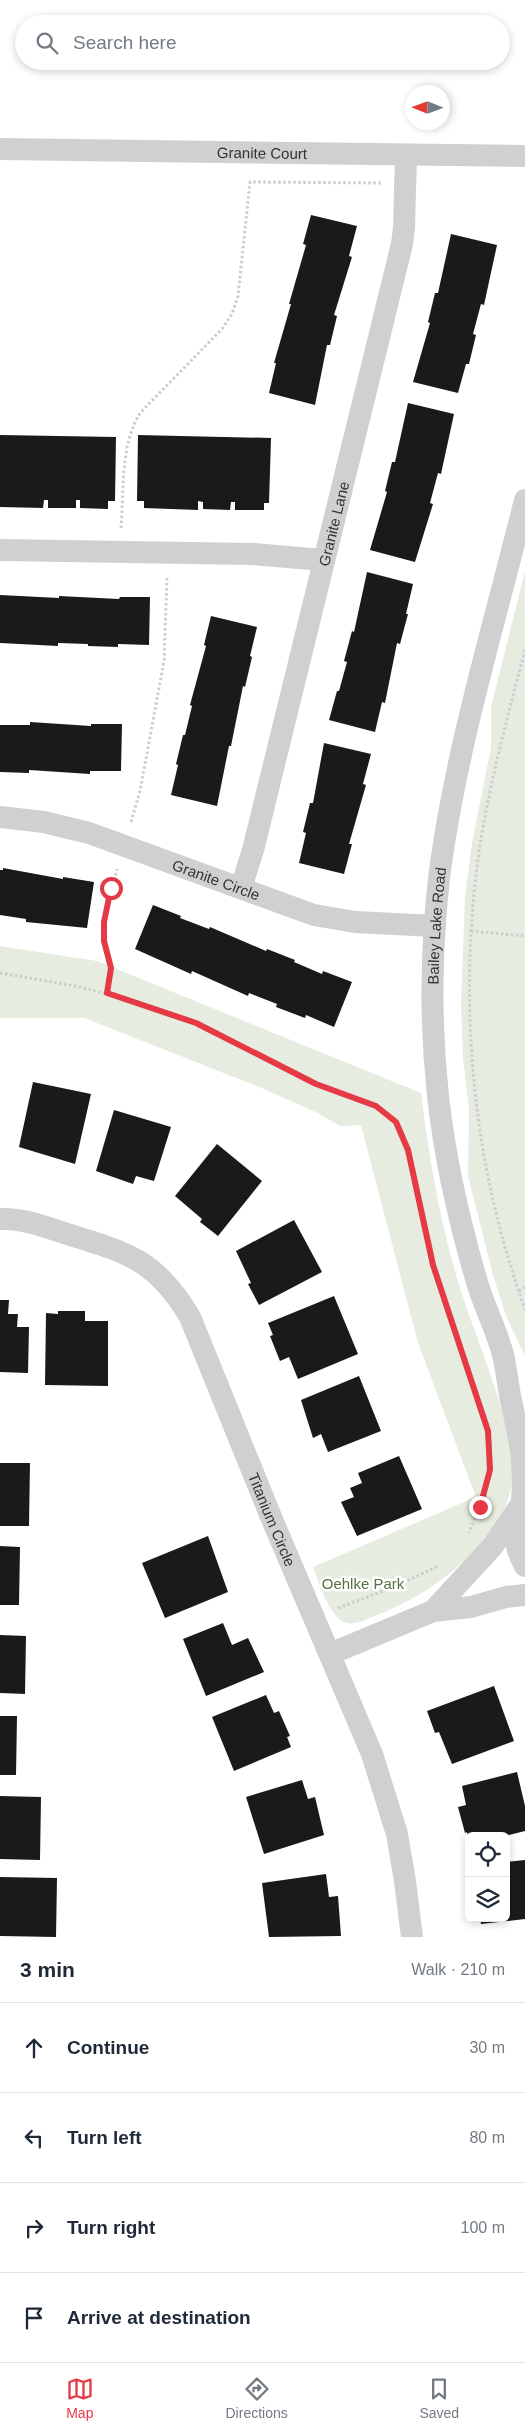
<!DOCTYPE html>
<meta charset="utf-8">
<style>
:root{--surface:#fff;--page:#f2f2f3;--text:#1f2937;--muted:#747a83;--line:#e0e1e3;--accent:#e63946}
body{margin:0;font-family:Arial,sans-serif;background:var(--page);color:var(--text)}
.controls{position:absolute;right:15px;bottom:15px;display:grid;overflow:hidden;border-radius:8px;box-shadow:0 2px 8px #0003}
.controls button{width:45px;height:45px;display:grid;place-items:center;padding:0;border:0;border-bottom:1px solid var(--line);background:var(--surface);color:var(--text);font:25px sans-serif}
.compass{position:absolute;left:405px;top:85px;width:45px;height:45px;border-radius:50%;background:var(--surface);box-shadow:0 2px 8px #0003;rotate:271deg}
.stop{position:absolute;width:15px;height:15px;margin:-11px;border:4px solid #e63946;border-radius:50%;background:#fff}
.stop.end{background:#e63946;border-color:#fff;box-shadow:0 1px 5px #0008}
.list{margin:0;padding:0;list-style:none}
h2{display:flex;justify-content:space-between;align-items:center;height:65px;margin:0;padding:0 20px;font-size:21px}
h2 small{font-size:16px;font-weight:400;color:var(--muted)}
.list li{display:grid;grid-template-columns:32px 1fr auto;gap:15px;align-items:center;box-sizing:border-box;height:90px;padding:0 20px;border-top:1px solid var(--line)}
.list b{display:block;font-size:19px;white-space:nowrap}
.list em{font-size:16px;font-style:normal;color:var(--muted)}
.icon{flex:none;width:28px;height:28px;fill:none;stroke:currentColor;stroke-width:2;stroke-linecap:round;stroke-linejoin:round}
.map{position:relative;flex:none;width:525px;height:1937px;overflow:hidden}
.search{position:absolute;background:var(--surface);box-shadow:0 2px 8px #0003;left:15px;right:15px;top:15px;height:55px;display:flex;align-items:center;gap:12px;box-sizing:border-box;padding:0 18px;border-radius:28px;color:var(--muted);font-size:19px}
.sheet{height:425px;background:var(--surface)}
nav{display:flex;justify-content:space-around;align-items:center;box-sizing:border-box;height:70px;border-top:1px solid var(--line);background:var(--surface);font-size:14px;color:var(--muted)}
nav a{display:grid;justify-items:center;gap:2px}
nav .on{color:var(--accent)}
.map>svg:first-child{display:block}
.green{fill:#e6ecdf}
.building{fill:#1a1a1a}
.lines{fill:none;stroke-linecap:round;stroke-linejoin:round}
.path{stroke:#cdcdcd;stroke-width:3;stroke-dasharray:2.5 2.5;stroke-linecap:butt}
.minor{stroke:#d0d0d0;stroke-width:22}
.route{stroke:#e63946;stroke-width:6}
.labels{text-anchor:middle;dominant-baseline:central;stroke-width:5;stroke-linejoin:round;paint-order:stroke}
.street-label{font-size:15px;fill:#333;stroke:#fff}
.park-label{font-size:15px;fill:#56703f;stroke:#fff}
</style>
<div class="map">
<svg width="525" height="1937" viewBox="0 0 525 1937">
<rect width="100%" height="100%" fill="#fff"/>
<path class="green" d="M525,571V1356L506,1316L493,1275L468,1176L469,1110L463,1058L461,1004L465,897L472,843L491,748V707Z
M0,946L97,961L421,1093C429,1158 440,1222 459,1285C475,1338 521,1437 511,1488C506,1513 490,1534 473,1552C444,1582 411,1602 372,1617C365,1620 355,1625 347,1623C330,1620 319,1582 313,1567L476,1497L418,1343L361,1125L340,1126L318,1113L264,1089L84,1018H0Z"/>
<path class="building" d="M311,215L357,226L349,256L352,257L334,315L337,316L330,345H327L315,405L269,393L276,363H274L291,304H289L306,245L303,244Z
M451,234L497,245L484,305L481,304L473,334L476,335L469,364H466L458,393L413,382L430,323L428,322L435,293H438Z
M408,403L454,414L441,474L438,473L430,503L433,504L415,562L370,550L387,492L385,491L392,462H395Z
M0,435L116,437L115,501H108V509L80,508V500H76V508H48V500H44L43,508L0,507Z
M138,435L271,438L269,503H264V510H235V502H231L230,510L203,509V502L198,501V510L144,508V501H137Z
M367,572L413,584L406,614H408L400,644L397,643L385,703L382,702L375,732L329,720L337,691H339L347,662L344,661L352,631L354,632Z
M0,595L59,598V596L119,599L120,597H150L149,645L118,644V647L88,646V644L58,643V646L0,643Z
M211,616L257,627L250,656L252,657L245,687L243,686L231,746H229L217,806L171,795L178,765L176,764L183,735H185L192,706L190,705L206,646L204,645Z
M30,722L91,726V724H122L121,771H90V774L29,770V773L0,772V725H30Z
M324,743L371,754L363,784L366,785L349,844H352L344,874L299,863L306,833L303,832L310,803H313Z
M3,868L63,879V877L94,882L87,928L26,922V919L0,915V870H3Z
M153,905L181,916L180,918L209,929L210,927L266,951L267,949L295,960L294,962L322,974L323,971L352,982L334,1027L306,1015L305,1018L276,1007L277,1004L249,993L248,996L192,971L191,974L135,949Z
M33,1082L91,1094L75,1164L19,1147Z
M114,1110L171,1127L154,1181L136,1176L133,1184L96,1171Z
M217,1144L262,1181L218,1236L200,1222L202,1219L175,1196Z
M294,1220L322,1272L259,1305L248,1284L251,1283L236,1251Z
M334,1296L358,1354L298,1379L289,1357L280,1361L270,1336L273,1335L268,1323Z
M0,1300H9L8,1314H18L17,1327H29L28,1373L0,1372Z
M58,1311H85V1321H108V1386L45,1385L46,1313L58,1314Z
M359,1376L381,1431L328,1452L321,1434L313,1438L301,1400Z
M399,1456L422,1509L357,1536L341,1502L354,1497L350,1488L362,1483L358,1473Z
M0,1463H30L29,1526H0Z
M208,1536L228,1592L165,1618L142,1563Z
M0,1546L20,1547L19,1605H0Z
M223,1623L232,1645L248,1638L264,1672L206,1696L183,1639Z
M0,1635L26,1636L25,1694L0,1693Z
M494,1686L514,1741L452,1764L439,1732L435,1733L427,1711Z
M266,1695L274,1713L279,1711L290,1736L287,1737L291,1747L234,1771L212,1717Z
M0,1716H17L16,1775H0Z
M517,1772L525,1806V1831L505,1836H468L467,1832L465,1833L458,1807L466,1805L462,1786Z
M302,1780L308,1799L315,1797L324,1835L264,1854L246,1797Z
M0,1796L41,1797L40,1860L0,1859Z
M525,1860V1919L481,1924L480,1918H506V1862Z
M326,1874L329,1897L338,1896L341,1936L269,1937L262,1883Z
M0,1877L57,1878L56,1937L0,1936Z"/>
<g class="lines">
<path class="path" d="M121,528C124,492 120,442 141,412L222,329L232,314L238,296L250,182L381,183
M525,650C507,719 488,788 478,859C458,1009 473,1166 525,1309
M131,822L140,791L164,661L167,577
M471,931L525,936
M0,973L81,987L173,1013L231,1040L317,1084L376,1106L396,1121L408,1150L433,1265L480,1403L489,1438L491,1464L488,1484L469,1533
M107,993L111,968L104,941V922L117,869
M519,1291L525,1287
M338,1608L399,1585L438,1566"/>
<g class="minor">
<path id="s1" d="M0,149L525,156"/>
<path d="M0,550L253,554L323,560"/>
<path id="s2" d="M0,817L44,822L89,833L314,915L355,922L435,926"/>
<path id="s3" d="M241,888L253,850L402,244L404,228L406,155"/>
<path id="s4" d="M0,1219C22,1218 43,1226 64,1233C125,1252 155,1258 190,1317L271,1517L372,1754L397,1834L405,1881L412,1937"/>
<path id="s5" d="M522,1501C525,1463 520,1441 512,1405C508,1389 507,1371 503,1355C497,1330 484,1307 477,1282C459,1221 445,1159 438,1096C430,1022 431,944 440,870C457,745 495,622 525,500"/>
<path d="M518,1511C513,1531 515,1549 525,1566"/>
<path d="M433,1611L493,1546L521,1504"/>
<path d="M330,1654L433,1611L471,1607L506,1597L525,1595"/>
</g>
</g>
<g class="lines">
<path class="route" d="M111,888L104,922V941L111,968L107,993L196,1023L316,1084L376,1106L396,1122L408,1150L433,1265L488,1431L490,1470L480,1507"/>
</g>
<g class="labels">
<g class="street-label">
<text stroke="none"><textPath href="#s1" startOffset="262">Granite Court</textPath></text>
<text stroke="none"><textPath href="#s3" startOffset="376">Granite Lane</textPath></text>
<text stroke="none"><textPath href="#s2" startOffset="226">Granite Circle</textPath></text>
<text stroke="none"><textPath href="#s5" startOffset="586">Bailey Lake Road</textPath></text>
<text stroke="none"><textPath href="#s4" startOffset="441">Titanium Circle</textPath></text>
</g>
<g class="park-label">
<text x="363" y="1583">Oehlke Park</text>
</g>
</g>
</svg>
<div class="controls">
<button><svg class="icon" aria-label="locate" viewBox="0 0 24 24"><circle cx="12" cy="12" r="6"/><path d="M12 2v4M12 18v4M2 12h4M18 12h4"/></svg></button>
<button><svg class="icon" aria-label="layers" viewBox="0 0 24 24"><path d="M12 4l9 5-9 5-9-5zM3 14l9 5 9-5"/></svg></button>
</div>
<svg class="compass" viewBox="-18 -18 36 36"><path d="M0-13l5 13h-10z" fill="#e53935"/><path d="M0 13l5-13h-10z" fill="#747a83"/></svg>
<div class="stop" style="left:111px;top:888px"></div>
<div class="stop end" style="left:480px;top:1507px"></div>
<div class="search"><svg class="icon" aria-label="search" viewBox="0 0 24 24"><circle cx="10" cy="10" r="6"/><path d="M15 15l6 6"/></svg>Search here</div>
</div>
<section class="sheet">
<h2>3 min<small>Walk · 210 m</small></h2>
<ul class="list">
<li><svg class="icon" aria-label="ahead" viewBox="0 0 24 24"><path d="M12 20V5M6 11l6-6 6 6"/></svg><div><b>Continue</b></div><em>30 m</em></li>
<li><svg class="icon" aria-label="left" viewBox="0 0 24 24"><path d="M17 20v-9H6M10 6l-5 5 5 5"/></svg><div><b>Turn left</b></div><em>80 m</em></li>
<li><svg class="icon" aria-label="right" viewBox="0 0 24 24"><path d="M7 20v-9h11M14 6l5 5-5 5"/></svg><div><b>Turn right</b></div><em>100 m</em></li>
<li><svg class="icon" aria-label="arrive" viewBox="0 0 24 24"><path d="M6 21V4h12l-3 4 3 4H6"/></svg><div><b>Arrive at destination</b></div></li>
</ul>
</section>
<nav>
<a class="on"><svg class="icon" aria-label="map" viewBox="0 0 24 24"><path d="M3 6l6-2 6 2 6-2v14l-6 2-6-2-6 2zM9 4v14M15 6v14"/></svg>Map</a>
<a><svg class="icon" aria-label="directions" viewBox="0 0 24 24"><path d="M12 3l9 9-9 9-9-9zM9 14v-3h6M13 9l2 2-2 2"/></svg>Directions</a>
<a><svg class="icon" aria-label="saved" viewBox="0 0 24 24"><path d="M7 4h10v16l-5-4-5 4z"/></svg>Saved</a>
</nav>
